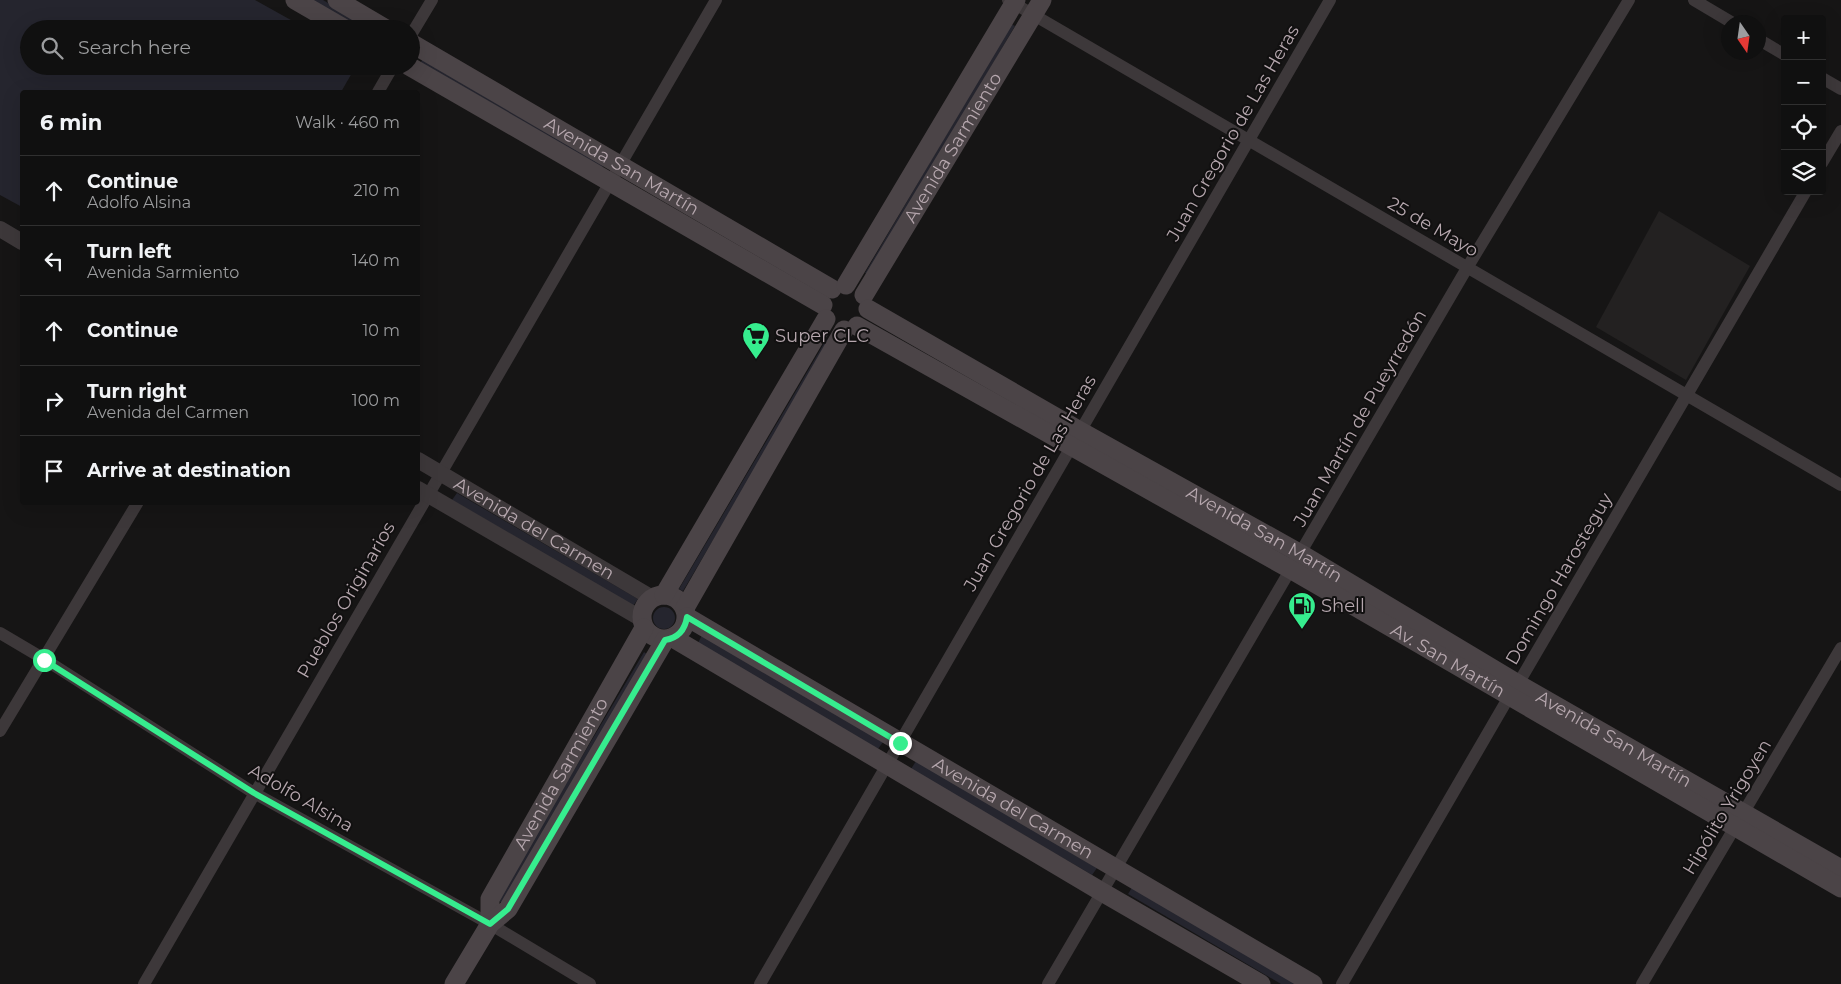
<!DOCTYPE html>
<meta charset="utf-8">
<style>
:root{--surface:#101010;--page:#1e1e1e;--text:#f1f3f6;--muted:#9c9d9f;--line:#303030}
body{margin:0;font-family:Montserrat,sans-serif;background:var(--page);color:var(--text)}
.controls{position:absolute;right:15px;top:15px;display:grid;overflow:hidden;border-radius:5px;box-shadow:0 5px 20px #0002}
.controls button{width:45px;height:45px;display:grid;place-items:center;padding:0;border:0;border-bottom:1px solid var(--line);background:var(--surface);color:var(--text);font:25px sans-serif}
.compass{position:absolute;left:1721px;top:15px;width:45px;height:45px;border-radius:50%;background:var(--surface);box-shadow:0 5px 20px #0002;rotate:167deg}
.stop{position:absolute;width:15px;height:15px;margin:-11px;border:4px solid #36ed8e;border-radius:50%;background:#fff}
.stop.end{background:#36ed8e;border-color:#fff;box-shadow:0 1px 5px #0008}
.list{margin:0;padding:0;list-style:none}
h2{display:flex;justify-content:space-between;align-items:center;height:65px;margin:0;padding:0 20px;font-size:21px}
h2 small{font-size:16px;font-weight:400;color:var(--muted)}
.list li{display:grid;grid-template-columns:32px 1fr auto;gap:15px;align-items:center;box-sizing:border-box;height:70px;padding:0 20px;border-top:1px solid var(--line)}
.list b{display:block;font-size:19px;white-space:nowrap}
.list p{margin:0;font-size:16px;white-space:nowrap;color:var(--muted)}
.list em{font-size:16px;font-style:normal;color:var(--muted)}
.icon{flex:none;width:28px;height:28px;fill:none;stroke:currentColor;stroke-width:2;stroke-linecap:round;stroke-linejoin:round}
.map{position:relative;flex:none;width:1841px;height:984px;overflow:hidden}
.search{position:absolute;background:var(--surface);box-shadow:0 5px 20px #0002;left:20px;top:20px;width:400px;height:55px;display:flex;align-items:center;gap:12px;box-sizing:border-box;padding:0 18px;border-radius:28px;color:var(--muted);font-size:19px}
.panel{position:absolute;background:var(--surface);box-shadow:0 5px 20px #0002;left:20px;top:90px;width:400px;height:415px;border-radius:5px}
.map>svg:first-child{display:block}
.built{fill:#232121}
.green{fill:#25252e}
.lines{fill:none;stroke-linecap:round;stroke-linejoin:round}
.minor{stroke:#3d383a;stroke-width:12}
.tertiary{stroke:#3d383a;stroke-width:16}
.secondary{stroke:#4b4447;stroke-width:19}
.route{stroke:#36ed8e;stroke-width:6}
.labels{text-anchor:middle;dominant-baseline:central;stroke-width:4;stroke-linejoin:round;paint-order:stroke}
.street-label{font-size:18px;fill:#b6a7ae;stroke:#111010}
.poi-label{font-size:18px;fill:#b6a7ae;stroke:#111010;text-anchor:start}
</style>
<div class="map">
<svg width="1841" height="984" viewBox="0 0 1841 984">
<rect width="100%" height="100%" fill="#161515"/>
<path class="built" d="M1659,211L1750,266L1686,380L1596,327Z"/>
<path class="green" d="M0,0H255L307,29H29V66H356L341,92H22V207L0,195Z
M305,0H323L372,29H354Z
M1011,24L1015,26L869,275L865,273Z
M424,57L605,163L600,171L419,65Z
M826,340L830,342L683,591L679,589Z
M457,493L638,599L633,606L452,500Z
M653 618a11 11 0 1 1 22 0a11 11 0 1 1-22 0Z
M702,635L883,742L878,749L698,643Z
M644,652L648,655L502,903L497,900Z
M916,761L1097,868L1092,875L911,769Z
M1133,886L1298,984H1281L1128,894Z"/>
<g class="lines">
<path class="minor" d="M1008,0L1841,485
M1694,0L1731,22
M411,35L432,0
M1758,39L1785,55
M1822,78L1841,89
M378,92L393,66
M1822,163L1841,131
M0,633L44,659L254,793L490,924L590,984
M0,731L138,502
M144,984L716,0
M760,984L1330,0
M1048,984L1467,268L1629,0
M1342,984L1510,695L1518,684L1806,191
M1642,984L1841,648"/>
<g class="tertiary">
<path d="M0,229L22,242"/>
<path id="s1" d="M418,460L652,598"/>
<path d="M418,489L642,619"/>
</g>
<g class="secondary">
<path d="M295,0L345,29"/>
<path d="M337,0L386,29"/>
<path id="s2" d="M411,43L832,289"/>
<path d="M409,66L823,305"/>
<path d="M846,285L1016,0"/>
<path id="s3" d="M864,295L1042,0"/>
<path id="s4" d="M868,309L1080,431L1301,554L1518,684L1841,869"/>
<path id="s5" d="M857,326L1290,569L1841,888"/>
<circle cx="664" cy="617" r="22"/>
<path d="M664,595L826,319"/>
<path d="M685,608L844,330"/>
<path id="s6" d="M687,617L1313,984"/>
<path d="M673,638L1102,892L1261,984"/>
<path id="s7" d="M490,924V899L644,628"/>
<path d="M454,984L490,924L508,909L665,640"/>
</g>
</g>
<g class="lines">
<path class="route" d="M44,660L254,793L490,924L508,909L665,640C678,638 685,630 687,617L900,743"/>
</g>
<defs>
<symbol id="supermarket-pin" viewBox="-11 -11 22 30"><path d="M0 17L-7.5 6A9.5 9.5 0 1 1 7.5 6Z" fill="#36ed8e" stroke="#111010"/><path d="M-6-5.5h2.5l.6 2H6L4.5 2H-2.5L-4.4-4H-6ZM-1.5 3.2a1.3 1.3 0 1 0 .1 0ZM3 3.2a1.3 1.3 0 1 0 .1 0Z" fill="#111"/></symbol>
<symbol id="fuel-pin" viewBox="-11 -11 22 30"><path d="M0 17L-7.5 6A9.5 9.5 0 1 1 7.5 6Z" fill="#36ed8e" stroke="#111010"/><path d="M-5.5-6h7V0h2V4h1.3V-2.5L3-4.5l.8-.8L6-3V5H2.5V1h-1V6h-7ZM-4.2-4.7v3.2H.2V-4.7Z" fill="#111"/></symbol>
</defs>
<g fill-rule="evenodd">
<use href="#supermarket-pin" x="740" y="320" width="32" height="43"/>
<use href="#fuel-pin" x="1286" y="590" width="32" height="43"/>
</g>
<g class="labels">
<g class="street-label">
<text transform="translate(1233 133) rotate(-60)">Juan Gregorio de Las Heras</text>
<text stroke="none"><textPath href="#s3" startOffset="172">Avenida Sarmiento</textPath></text>
<text stroke="none"><textPath href="#s2" startOffset="244">Avenida San Martín</textPath></text>
<text transform="translate(1433 227) rotate(30)">25 de Mayo</text>
<text transform="translate(1360 418) rotate(-60)">Juan Martín de Pueyrredón</text>
<text transform="translate(1030 483) rotate(-60)">Juan Gregorio de Las Heras</text>
<text stroke="none"><textPath href="#s1" startOffset="135">Avenida del Carmen</textPath></text>
<text stroke="none"><textPath href="#s4" startOffset="456">Avenida San Martín</textPath></text>
<text transform="translate(1559 579) rotate(-60)">Domingo Harosteguy</text>
<text transform="translate(346 600) rotate(-60)">Pueblos Originarios</text>
<text stroke="none"><textPath href="#s5" startOffset="679">Av. San Martín</textPath></text>
<text stroke="none"><textPath href="#s4" startOffset="861">Avenida San Martín</textPath></text>
<text stroke="none"><textPath href="#s7" startOffset="169">Avenida Sarmiento</textPath></text>
<text transform="translate(301 798) rotate(30)">Adolfo Alsina</text>
<text transform="translate(1727 807) rotate(-59)">Hipólito Yrigoyen</text>
<text stroke="none"><textPath href="#s6" startOffset="378">Avenida del Carmen</textPath></text>
</g>
<g class="poi-label">
<text x="775" y="336">Super CLC</text>
<text x="1321" y="606">Shell</text>
</g>
</g>
</svg>
<div class="controls">
<button>+</button>
<button>−</button>
<button><svg class="icon" aria-label="locate" viewBox="0 0 24 24"><circle cx="12" cy="12" r="6"/><path d="M12 2v4M12 18v4M2 12h4M18 12h4"/></svg></button>
<button><svg class="icon" aria-label="layers" viewBox="0 0 24 24"><path d="M12 4l9 5-9 5-9-5zM3 14l9 5 9-5"/></svg></button>
</div>
<svg class="compass" viewBox="-18 -18 36 36"><path d="M0-13l5 13h-10z" fill="#e53935"/><path d="M0 13l5-13h-10z" fill="#9c9d9f"/></svg>
<div class="stop" style="left:44px;top:660px"></div>
<div class="stop end" style="left:900px;top:743px"></div>
<div class="search"><svg class="icon" aria-label="search" viewBox="0 0 24 24"><circle cx="10" cy="10" r="6"/><path d="M15 15l6 6"/></svg>Search here</div>
<section class="panel">
<h2>6 min<small>Walk · 460 m</small></h2>
<ul class="list">
<li><svg class="icon" aria-label="ahead" viewBox="0 0 24 24"><path d="M12 20V5M6 11l6-6 6 6"/></svg><div><b>Continue</b><p>Adolfo Alsina</p></div><em>210 m</em></li>
<li><svg class="icon" aria-label="left" viewBox="0 0 24 24"><path d="M17 20v-9H6M10 6l-5 5 5 5"/></svg><div><b>Turn left</b><p>Avenida Sarmiento</p></div><em>140 m</em></li>
<li><svg class="icon" aria-label="ahead" viewBox="0 0 24 24"><path d="M12 20V5M6 11l6-6 6 6"/></svg><div><b>Continue</b></div><em>10 m</em></li>
<li><svg class="icon" aria-label="right" viewBox="0 0 24 24"><path d="M7 20v-9h11M14 6l5 5-5 5"/></svg><div><b>Turn right</b><p>Avenida del Carmen</p></div><em>100 m</em></li>
<li><svg class="icon" aria-label="arrive" viewBox="0 0 24 24"><path d="M6 21V4h12l-3 4 3 4H6"/></svg><div><b>Arrive at destination</b></div></li>
</ul>
</section>
</div>
